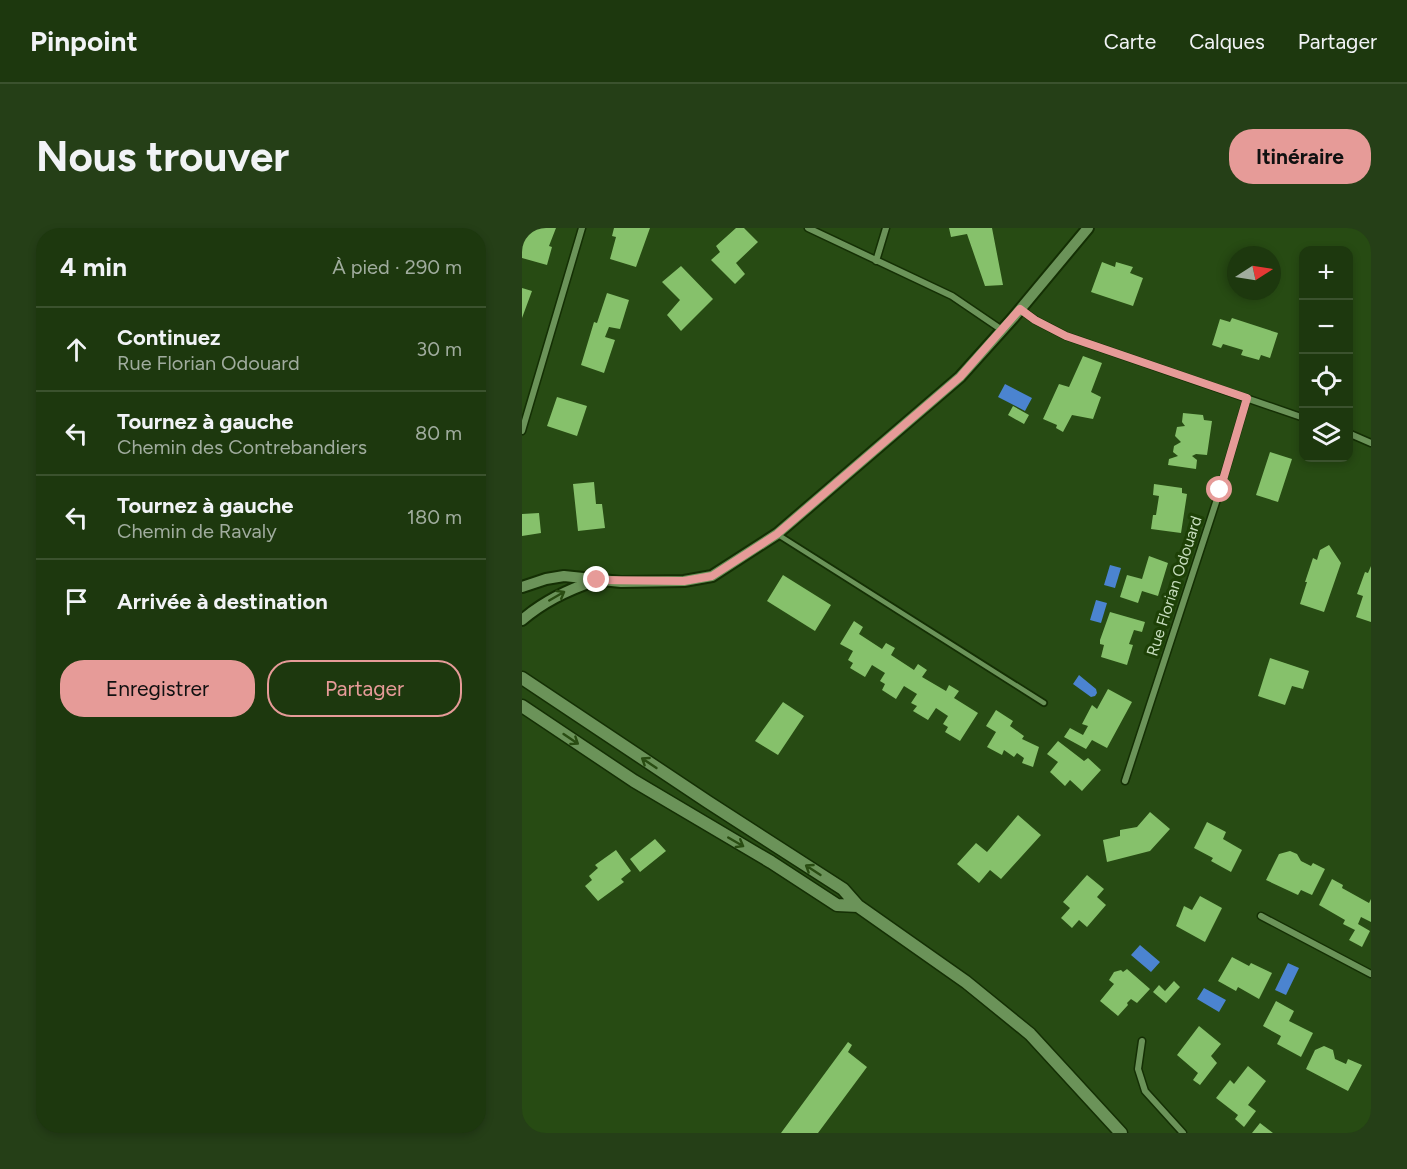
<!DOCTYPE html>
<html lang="fr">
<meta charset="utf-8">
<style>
:root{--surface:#1d380e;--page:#253f17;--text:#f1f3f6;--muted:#a0ac9e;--line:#3b522e;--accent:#e69b98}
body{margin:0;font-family:Figtree,sans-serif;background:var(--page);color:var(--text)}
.controls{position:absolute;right:18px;top:18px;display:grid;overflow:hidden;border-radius:12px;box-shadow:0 3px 9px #0003}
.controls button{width:54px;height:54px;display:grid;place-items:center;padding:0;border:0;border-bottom:2px solid var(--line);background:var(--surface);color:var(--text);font:30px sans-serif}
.compass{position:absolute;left:705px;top:18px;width:54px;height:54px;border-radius:50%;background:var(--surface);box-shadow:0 3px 9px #0003;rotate:78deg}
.stop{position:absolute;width:18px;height:18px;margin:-14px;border:4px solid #e69b98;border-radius:50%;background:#fff}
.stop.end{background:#e69b98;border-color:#fff;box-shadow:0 2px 6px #0008}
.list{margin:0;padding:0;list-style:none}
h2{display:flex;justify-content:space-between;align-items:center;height:78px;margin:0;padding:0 24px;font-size:26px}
h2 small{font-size:20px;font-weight:400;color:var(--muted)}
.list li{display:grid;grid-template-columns:39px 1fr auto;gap:18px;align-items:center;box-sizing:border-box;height:84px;padding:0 24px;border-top:2px solid var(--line)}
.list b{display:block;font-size:22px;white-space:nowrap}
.list p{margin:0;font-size:20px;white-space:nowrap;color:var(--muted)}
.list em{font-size:20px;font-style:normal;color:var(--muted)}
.actions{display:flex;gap:12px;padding:18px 24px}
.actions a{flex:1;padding:14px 0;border:2px solid var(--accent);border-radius:24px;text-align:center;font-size:21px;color:var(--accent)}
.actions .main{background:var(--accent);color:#111}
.icon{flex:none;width:33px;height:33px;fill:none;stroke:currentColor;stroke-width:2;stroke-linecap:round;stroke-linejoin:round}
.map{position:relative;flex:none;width:849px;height:905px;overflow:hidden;border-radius:24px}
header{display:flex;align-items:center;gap:36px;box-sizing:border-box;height:84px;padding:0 30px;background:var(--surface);border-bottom:2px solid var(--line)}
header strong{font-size:28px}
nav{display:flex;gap:33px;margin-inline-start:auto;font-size:21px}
.intro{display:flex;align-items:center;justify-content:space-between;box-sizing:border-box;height:144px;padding:0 36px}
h1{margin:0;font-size:42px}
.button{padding:15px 27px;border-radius:24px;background:var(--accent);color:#111;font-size:21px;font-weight:700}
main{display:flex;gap:36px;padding:0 36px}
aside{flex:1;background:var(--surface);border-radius:24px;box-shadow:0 3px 9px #0003}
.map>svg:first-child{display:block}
.water{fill:#4b84d0}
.building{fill:#86c16b}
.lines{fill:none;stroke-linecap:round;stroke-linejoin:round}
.service-casing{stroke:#142f04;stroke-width:8}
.minor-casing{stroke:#142f04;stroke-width:9}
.tertiary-casing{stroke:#142f04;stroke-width:14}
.secondary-casing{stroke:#142f04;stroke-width:15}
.service{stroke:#6b9359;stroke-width:4.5}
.minor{stroke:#6b9359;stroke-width:6}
.tertiary{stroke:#6b9359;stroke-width:10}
.secondary{stroke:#6b9359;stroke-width:12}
.oneway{stroke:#294c12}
.route{stroke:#e69b98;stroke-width:8}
.labels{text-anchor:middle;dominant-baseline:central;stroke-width:6;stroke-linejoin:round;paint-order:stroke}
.street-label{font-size:16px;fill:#c6dcbd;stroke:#1d4006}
</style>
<header>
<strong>Pinpoint</strong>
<nav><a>Carte</a><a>Calques</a><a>Partager</a></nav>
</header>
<div class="intro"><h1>Nous trouver</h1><a class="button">Itinéraire</a></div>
<main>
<aside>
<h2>4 min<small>À pied · 290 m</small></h2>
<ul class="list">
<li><svg class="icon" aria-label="ahead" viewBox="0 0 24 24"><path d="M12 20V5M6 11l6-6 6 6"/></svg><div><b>Continuez</b><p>Rue Florian Odouard</p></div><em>30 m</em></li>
<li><svg class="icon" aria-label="left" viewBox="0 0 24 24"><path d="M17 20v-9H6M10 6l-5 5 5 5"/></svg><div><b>Tournez à gauche</b><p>Chemin des Contrebandiers</p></div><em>80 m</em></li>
<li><svg class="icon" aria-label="left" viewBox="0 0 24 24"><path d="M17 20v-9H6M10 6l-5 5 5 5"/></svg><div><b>Tournez à gauche</b><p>Chemin de Ravaly</p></div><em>180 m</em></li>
<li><svg class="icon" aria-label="arrive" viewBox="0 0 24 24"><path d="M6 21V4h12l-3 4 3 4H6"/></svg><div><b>Arrivée à destination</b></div></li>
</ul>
<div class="actions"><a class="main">Enregistrer</a><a>Partager</a></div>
</aside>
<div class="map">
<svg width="849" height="905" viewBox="0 0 849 905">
<rect width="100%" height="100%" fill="#274b13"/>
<path class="water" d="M483,156L510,170L503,183L476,169Z
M588,337L599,340L593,360L582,357Z
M574,372L585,375L579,395L568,392Z
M557,447L574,461L575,465L573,468L569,469L551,456Z
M618,717L638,734L629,744L609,727Z
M766,735L777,740L764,767L753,762Z
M682,760L704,772L697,784L675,771Z"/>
<path class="building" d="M5,0H34L27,18L30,19L25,37L0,30V18Z
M92,0H128L114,39L88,31L94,9L90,8Z
M214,0H222L236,14L214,35L223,46L213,56L189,32L198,24L194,18Z
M427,0H470L481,57L463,58L445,6L429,9Z
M580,34L593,39L594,34L611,39L608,45L621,50L611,78L569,64Z
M159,38L191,71L159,103L145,87L158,72L140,54Z
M0,60L10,63L0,90Z
M85,65L107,72L98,101L87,99L83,109L93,112L82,145L59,137L72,94L75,95Z
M710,90L756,105L748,130L739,127L737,132L719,127L721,122L701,116L699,120L690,117L698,91L708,94Z
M561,128L580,135L569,164L579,169L571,191L550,187L541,204L534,200L535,197L521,191L537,156L547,159Z
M35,169L65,178L55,208L25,198Z
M491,178L507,187L502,196L486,187Z
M661,185L681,187L682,192L690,193L685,227L674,226L670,228L675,232L674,241L646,237L647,231L656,228L651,224L652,218L659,214L653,208L655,199L663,198L660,194Z
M748,224L770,231L756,274L734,267Z
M72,254L74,276H80L83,300L56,303L51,256Z
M632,256L660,260V265L665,266L659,305L629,301L631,287H634L637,268L631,267Z
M17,285L19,305L0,308V286Z
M807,317L819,335L802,384L778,376L785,354H783L791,330L795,332L798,322Z
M627,328L646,335L636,368L620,363L616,375L598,369L605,347L620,351Z
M849,338V394L834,389L841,368L835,366L843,344L846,345Z
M261,347L309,377L293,403L245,373Z
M588,384L623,394L620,404L612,402L607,416L611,417L605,437L579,429L582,417L578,416V412Z
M332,393L341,399L337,406L360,421L364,415L373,420L369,427L392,442L396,436L405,442L400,449L424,463L427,457L437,463L432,470L456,485L438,513L423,504L426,499L421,496L426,488L414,480L406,492L391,483L395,478L389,475L395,466L382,458L374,471L360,462L363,456L358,453L363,445L350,437L343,449L328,440L331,435L326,432L331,423L318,416Z
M748,430L787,443L781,461L770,458L763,477L736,468Z
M586,461L610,474L585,520L570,512L564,521L542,509L548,500L561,507L566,498L560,496L570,477L575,481Z
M261,474L282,488L256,527L233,513Z
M474,482L491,493L488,498L502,508L500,511L517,519L511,539L500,535L502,530L495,525L492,529L482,522L480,527L465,519L474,504L464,498Z
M536,513L562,533L566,530L579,542L560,563L548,552L543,558L528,544L536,534L525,526Z
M628,584L648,601L628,623L585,634L581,612L598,608V602L615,599Z
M496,587L519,607L479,651L468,642L457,655L435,636L454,615L465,624Z
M685,594L704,604L701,611L720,622L709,644L689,633L691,630L672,620Z
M133,611L144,623L118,644L108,631Z
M94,622L109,643L99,651L102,654L76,673L63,658L70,652L67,648L76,640L73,637Z
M768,623L775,626L779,633L789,638L791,635L803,641L790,667L779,662L776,667L744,652L757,626Z
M565,647L582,661L575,669L584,677L565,699L557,692L550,700L539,690L548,680L541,674Z
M810,651L821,657L820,660L847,675L849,671V694L839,689L836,696L848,703L840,719L827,712L833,702L821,696L823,692L797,677Z
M678,668L700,680L683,714L654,698L662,678L670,682Z
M710,729L727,738L729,735L750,745L737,771L716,759L714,763L696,753Z
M605,741L628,761L615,775L609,771L605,775L606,777L596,788L578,773L592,756L587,752L592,744L599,742L601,744Z
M652,753L658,759L644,775L631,764L637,757L643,763Z
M754,773L772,783L767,793L791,805L779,829L755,816L759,808L741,798Z
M677,798L699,816L689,828L695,835L678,857L671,852L676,845L655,827Z
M326,814L330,817L326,824L345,839L296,905H259Z
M802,818L811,822L813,831L824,836L826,831L840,837L826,863L784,841L793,822Z
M726,838L744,853L726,877L734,883L722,899L713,891L716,887L694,870L708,852L712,856Z
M738,895L751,905H730Z"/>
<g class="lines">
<defs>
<path id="service" d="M255,306L522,475"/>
<path id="minor" d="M286,0L430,68L480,102
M354,33L364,0
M498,81L513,92L544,108L782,190
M0,203L60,0
M826,205L849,215
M603,553L698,262L725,170
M739,688L849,746
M620,813L616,841L623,863L661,905"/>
<path id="tertiary" d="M0,359L24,351L42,348L99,354L162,353L190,348L255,306L438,149L491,90L566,0
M0,392C22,373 45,362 72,353"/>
<path id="secondary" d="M0,450L186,574L321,661L336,678L444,754L508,806L599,905
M0,478L112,553L249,634L315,677L336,678"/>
</defs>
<use href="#service" class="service-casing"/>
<use href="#minor" class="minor-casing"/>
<use href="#tertiary" class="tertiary-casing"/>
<use href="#secondary" class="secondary-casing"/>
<use href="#service" class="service"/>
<use href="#minor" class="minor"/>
<use href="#tertiary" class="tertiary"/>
<use href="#secondary" class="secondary"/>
</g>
<defs><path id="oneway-shaft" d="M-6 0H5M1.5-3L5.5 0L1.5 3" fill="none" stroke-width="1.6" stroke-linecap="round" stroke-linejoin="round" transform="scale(1.5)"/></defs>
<g class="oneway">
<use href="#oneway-shaft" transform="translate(35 368) rotate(-30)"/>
<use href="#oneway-shaft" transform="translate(49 511) rotate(34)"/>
<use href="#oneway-shaft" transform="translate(127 535) rotate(-146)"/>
<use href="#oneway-shaft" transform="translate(214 614) rotate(30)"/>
<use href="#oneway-shaft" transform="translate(291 642) rotate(-147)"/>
</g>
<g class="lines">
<path class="route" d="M75,352L162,353L190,348L255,306L438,149L498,81L513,92L544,108L725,170L698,262"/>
</g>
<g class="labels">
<g class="street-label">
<text transform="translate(652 358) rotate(-72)">Rue Florian Odouard</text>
</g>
</g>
</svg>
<div class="controls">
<button>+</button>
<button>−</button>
<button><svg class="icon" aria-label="locate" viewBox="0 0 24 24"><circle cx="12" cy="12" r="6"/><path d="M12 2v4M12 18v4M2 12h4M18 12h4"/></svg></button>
<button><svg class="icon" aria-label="layers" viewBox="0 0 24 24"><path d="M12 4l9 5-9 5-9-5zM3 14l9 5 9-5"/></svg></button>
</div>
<svg class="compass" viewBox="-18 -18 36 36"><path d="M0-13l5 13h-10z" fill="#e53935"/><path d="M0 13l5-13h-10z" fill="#a0ac9e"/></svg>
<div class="stop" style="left:698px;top:262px"></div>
<div class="stop end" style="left:75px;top:352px"></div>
</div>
</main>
